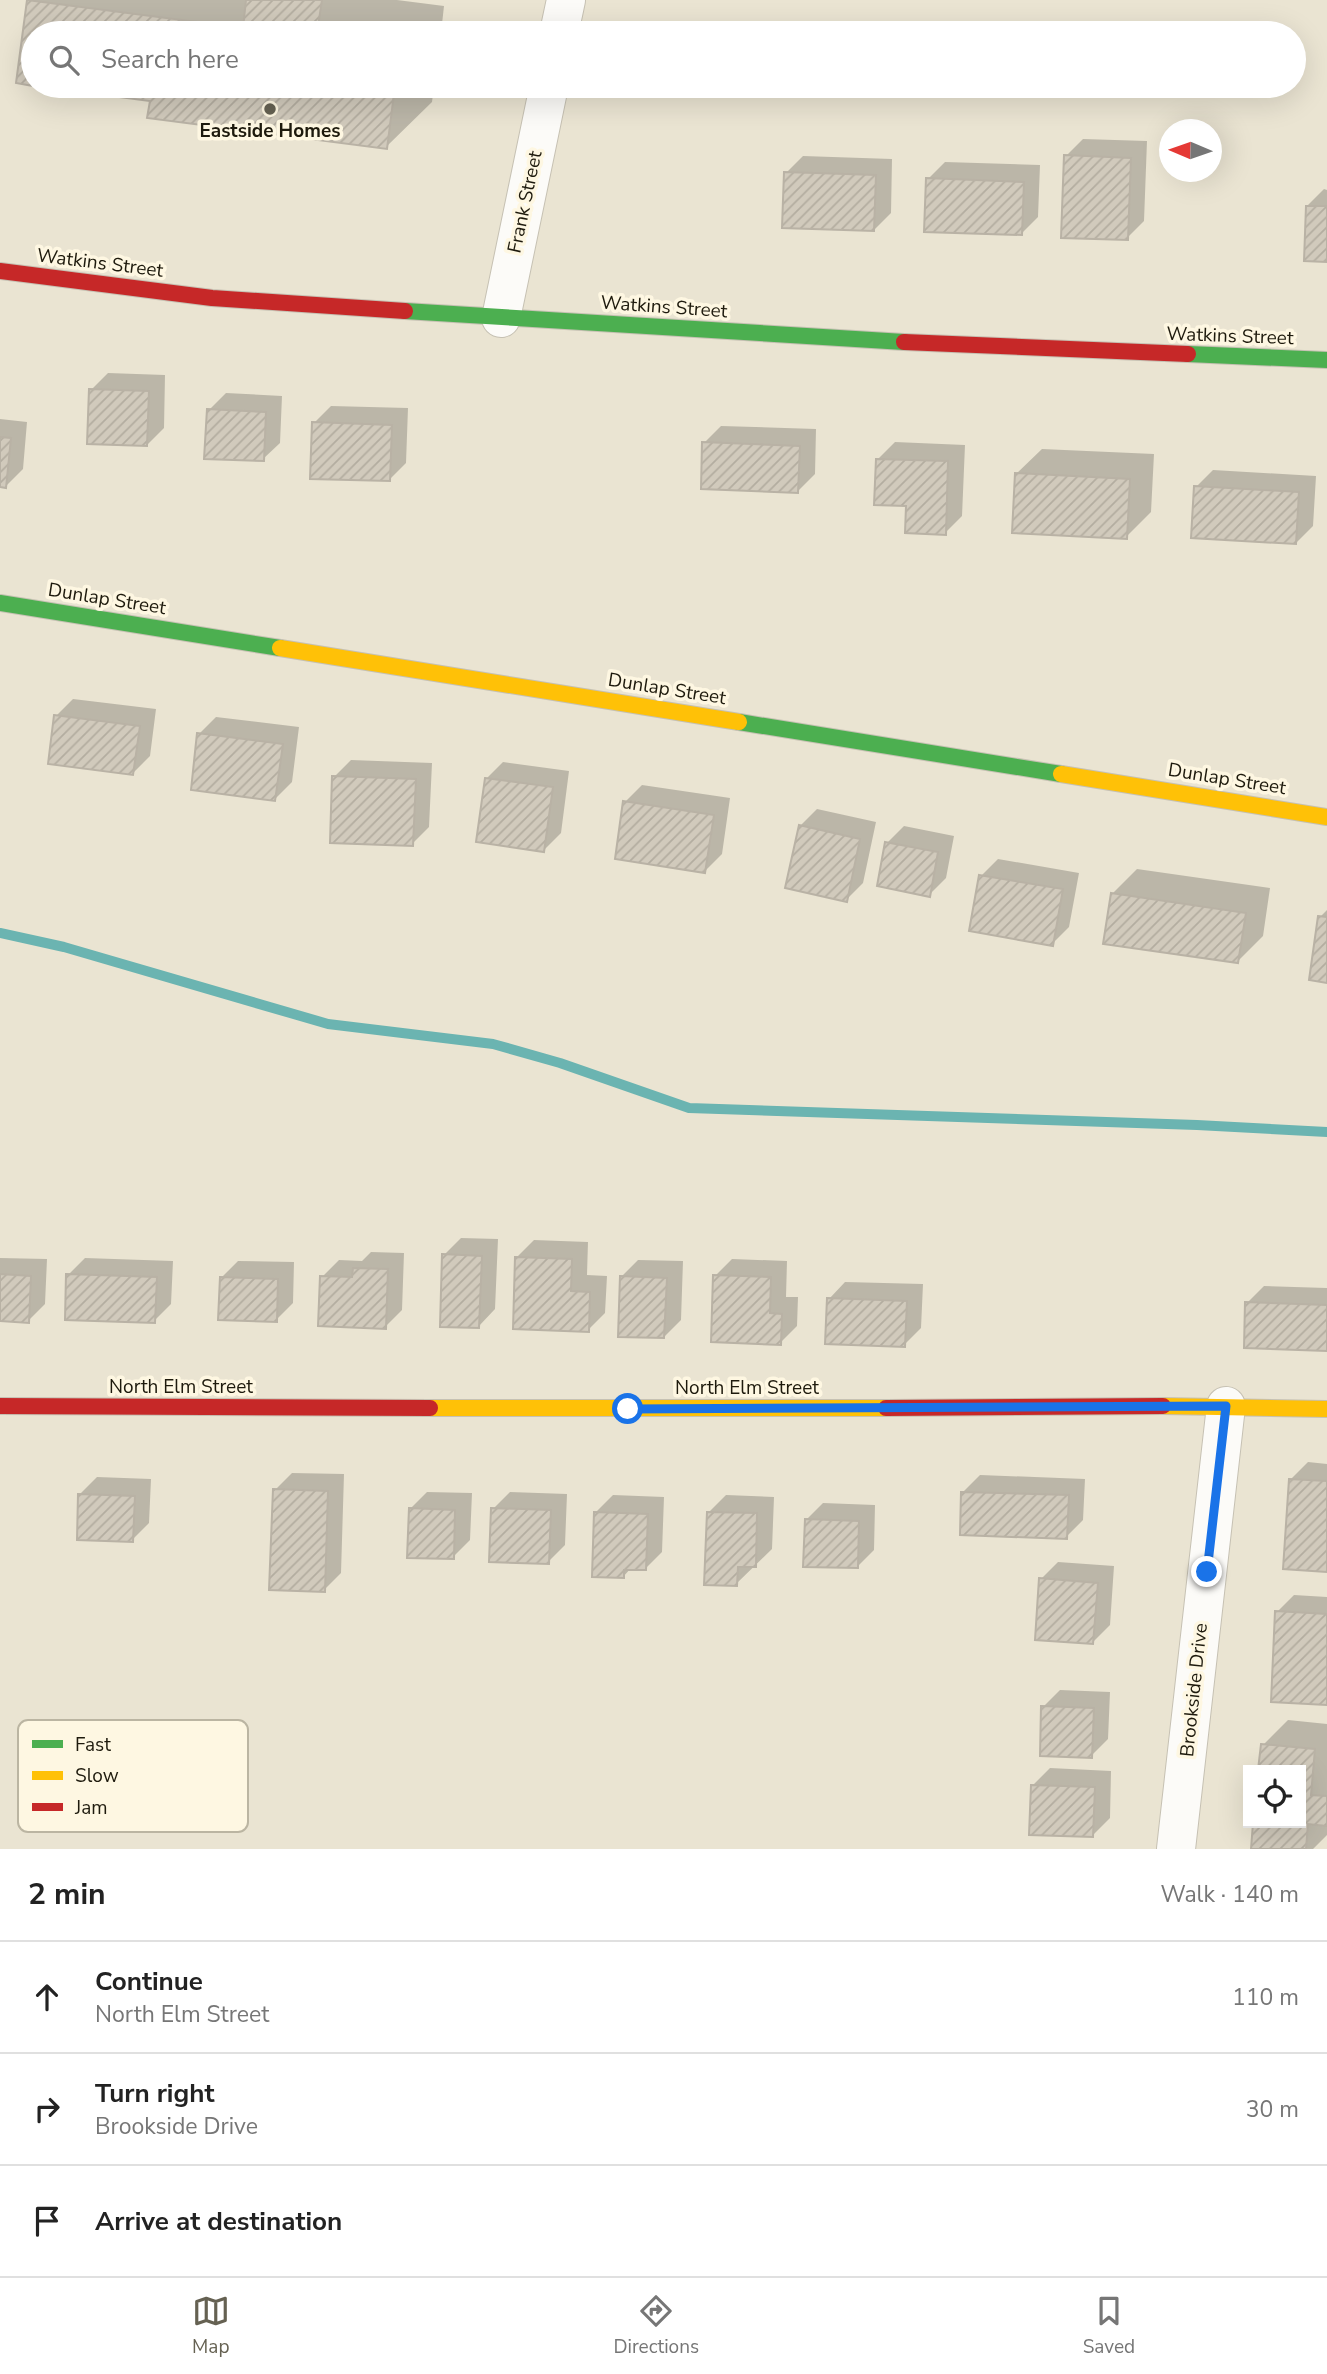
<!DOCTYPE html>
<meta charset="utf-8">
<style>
:root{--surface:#fff;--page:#f2f2f2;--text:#222;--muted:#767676;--line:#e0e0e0;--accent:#656152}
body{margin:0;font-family:"Nunito Sans",sans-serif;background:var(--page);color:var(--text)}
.controls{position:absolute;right:21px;bottom:21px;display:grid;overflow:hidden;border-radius:0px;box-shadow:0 7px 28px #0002}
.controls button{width:63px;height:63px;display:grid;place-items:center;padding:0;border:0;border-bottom:2px solid var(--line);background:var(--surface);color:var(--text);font:35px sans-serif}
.compass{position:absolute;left:1159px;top:119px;width:63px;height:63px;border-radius:50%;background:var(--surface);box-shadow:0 7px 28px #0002;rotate:272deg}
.stop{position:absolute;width:21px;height:21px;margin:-16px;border:5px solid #1a73e8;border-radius:50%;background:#fff}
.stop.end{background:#1a73e8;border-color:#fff;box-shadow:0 2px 7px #0008}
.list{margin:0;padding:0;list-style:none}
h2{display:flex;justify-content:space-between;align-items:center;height:91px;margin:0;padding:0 28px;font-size:30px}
h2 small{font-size:23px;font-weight:400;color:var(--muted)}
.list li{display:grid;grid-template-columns:46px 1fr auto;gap:21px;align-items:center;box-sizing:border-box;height:112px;padding:0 28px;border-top:2px solid var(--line)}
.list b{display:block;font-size:26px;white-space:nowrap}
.list p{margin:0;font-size:23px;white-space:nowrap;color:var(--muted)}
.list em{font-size:23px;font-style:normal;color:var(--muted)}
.icon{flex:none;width:38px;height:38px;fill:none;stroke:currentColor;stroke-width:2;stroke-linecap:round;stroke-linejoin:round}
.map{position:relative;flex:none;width:1327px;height:1849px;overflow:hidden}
.search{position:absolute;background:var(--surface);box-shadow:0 7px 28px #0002;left:21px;right:21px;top:21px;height:77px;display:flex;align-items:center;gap:18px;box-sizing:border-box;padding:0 24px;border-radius:38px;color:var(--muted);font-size:26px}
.sheet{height:427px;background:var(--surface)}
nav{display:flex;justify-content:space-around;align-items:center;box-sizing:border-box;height:98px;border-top:2px solid var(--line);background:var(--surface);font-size:19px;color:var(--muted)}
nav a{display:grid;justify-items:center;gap:4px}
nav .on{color:var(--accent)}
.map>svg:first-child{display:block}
.shadow{fill:#0003}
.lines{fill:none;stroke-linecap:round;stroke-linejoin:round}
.stream{stroke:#6bb4b1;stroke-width:10}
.building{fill:url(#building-hatch);stroke:#b9b2a5;stroke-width:2}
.street-casing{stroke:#c6c1b3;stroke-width:40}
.fast-casing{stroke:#c6c1b3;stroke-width:18}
.slow-casing{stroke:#c6c1b3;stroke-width:18}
.jam-casing{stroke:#c6c1b3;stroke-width:18}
.street{stroke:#fcfbf8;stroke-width:38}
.fast{stroke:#4caf50;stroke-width:16}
.slow{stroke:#ffc107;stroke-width:16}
.jam{stroke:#c62828;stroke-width:16}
.route{stroke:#1a73e8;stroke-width:9}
.poi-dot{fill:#656152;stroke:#fef7e2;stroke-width:2.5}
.labels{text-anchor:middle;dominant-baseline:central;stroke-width:7;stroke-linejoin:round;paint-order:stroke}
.poi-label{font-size:19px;font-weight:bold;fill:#1e1a0d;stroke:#fef7e2}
.street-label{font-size:19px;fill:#1e1a0d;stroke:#fef7e2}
.key{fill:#fef7e2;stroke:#bbb5a2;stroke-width:2}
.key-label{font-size:19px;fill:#1e1a0d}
</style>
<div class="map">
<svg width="1327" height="1849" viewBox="0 0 1327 1849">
<defs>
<pattern id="building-hatch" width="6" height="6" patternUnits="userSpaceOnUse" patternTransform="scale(1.75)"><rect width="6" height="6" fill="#d1cabc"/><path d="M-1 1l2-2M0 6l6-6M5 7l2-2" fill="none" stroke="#b3ada0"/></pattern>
</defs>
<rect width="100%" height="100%" fill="#eae4d2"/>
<path class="shadow" d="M29,0H397L444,6L441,33H33V84L18,82Z
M48,86H434L432,102L386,147L152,100Z
M1083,139L1147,141L1144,221L1127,238L1066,156Z
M803,156L892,159L891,213L874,230L786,173Z
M945,162L1040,165L1038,217L1021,234L928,179Z
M1324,189L1327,190V260L1307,206Z
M108,373L165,375L164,428L147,445L91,390Z
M226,393L282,396L280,443L263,459L209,410Z
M331,406L408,408L406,463L389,480L314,423Z
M0,419L27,422L23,469L6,486H0Z
M721,426L816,429L815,474L798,491L704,443Z
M895,442L965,445L962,516L945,533L907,504L878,459Z
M1042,449L1154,454L1151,512L1126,537L1016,474Z
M1213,470L1316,476L1313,526L1296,543L1196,487Z
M73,699L156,709L150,756L133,773L56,716Z
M216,717L299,727L292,782L275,799L199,734Z
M351,760L432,763L429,827L412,844L334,777Z
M503,762L569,771L561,833L544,850L486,779Z
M642,785L730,798L722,854L705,871L625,802Z
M817,809L876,822L863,883L846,900L800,826Z
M904,826L954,836L946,878L929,895L887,843Z
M998,859L1079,873L1069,927L1052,944L981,876Z
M1137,869L1270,888L1263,936L1238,961L1112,894Z
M1327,910V981L1320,917Z
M461,1238L498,1239L495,1309L479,1326L444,1255Z
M534,1240L588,1242L587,1275L607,1276L605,1313L588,1330L517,1257Z
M371,1252L404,1253L402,1310L385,1327L322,1277L339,1260L362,1261Z
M0,1258L47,1259L45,1304L28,1321L0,1320Z
M85,1258L173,1261L171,1304L154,1321L68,1275Z
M732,1259L787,1261L786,1297H798L797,1326L780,1343L715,1276Z
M638,1260L683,1261L681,1320L664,1337L621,1277Z
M238,1261L294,1262L293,1303L276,1320L221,1278Z
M845,1282L923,1284L921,1328L904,1345L829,1299Z
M1264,1286L1327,1288V1349L1247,1303Z
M1308,1462L1327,1464V1570L1291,1479Z
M292,1473L344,1474L341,1573L324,1590L275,1490Z
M980,1475L1085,1479L1083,1520L1066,1537L963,1492Z
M97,1477L151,1479L149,1523L132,1540L80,1494Z
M427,1492L472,1493L470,1540L453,1557L410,1509Z
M510,1492L567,1494L565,1545L548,1562L493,1509Z
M613,1495L664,1497L662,1552L645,1569L631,1568L623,1577L596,1512Z
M726,1495L774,1497L772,1549L736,1584L709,1512Z
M823,1503L875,1505L874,1550L857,1567L806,1520Z
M1058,1562L1114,1566L1110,1625L1093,1642L1041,1579Z
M1294,1595L1327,1597V1702L1277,1612Z
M1060,1690L1110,1692L1108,1739L1091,1756L1043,1707Z
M1288,1720L1327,1724V1835L1313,1849H1252L1255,1823H1301V1770H1260L1263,1745Z
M1050,1768L1111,1771L1110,1818L1093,1835L1033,1785Z"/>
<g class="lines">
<path class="stream" d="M0,933L64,947L328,1024L493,1044L560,1063L689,1108L1197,1125L1327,1132"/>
</g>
<path class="building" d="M27,0L243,28L246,0H322L317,33H33V86L16,83Z
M35,86H395L387,149L147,118L150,101Z
M1064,155L1131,158L1128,240L1061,238Z
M784,172L876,175L874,231L782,228Z
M926,178L1024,182L1022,235L924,232Z
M1306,206H1327V262L1304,261Z
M89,389L149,391L147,446L87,444Z
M207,409L266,412L264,461L204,459Z
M312,422L392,425L390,481L310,479Z
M0,437L11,438L6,488L0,487Z
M702,442L800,446L798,493L701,489Z
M876,459L948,461L946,535L905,533L906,506L874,505Z
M1015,473L1130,479L1127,539L1012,533Z
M1194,486L1299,492L1296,544L1191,538Z
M54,715L140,726L133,775L48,764Z
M197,733L283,744L275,801L191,790Z
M332,776L416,779L413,846L330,843Z
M485,778L553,787L544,852L476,842Z
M623,801L714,815L705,873L615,859Z
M799,825L860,839L847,902L785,888Z
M885,842L938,852L930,897L877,886Z
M979,875L1063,889L1053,946L969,931Z
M1111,893L1246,913L1238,963L1103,944Z
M1318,916L1327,917V983L1309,980Z
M442,1254L482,1256L479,1328L440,1327Z
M515,1257L572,1259L571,1291L590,1292L589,1332L513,1329Z
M353,1268L388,1269L386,1329L318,1326L320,1276L352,1277Z
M0,1274L31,1276L29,1323L0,1321Z
M66,1274L157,1277L155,1323L65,1320Z
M713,1275L771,1277L770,1313L782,1314L781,1345L711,1342Z
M620,1276L667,1278L664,1338L618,1337Z
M220,1277L278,1279L277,1322L218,1320Z
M827,1298L907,1301L905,1347L825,1344Z
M1245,1302L1327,1305V1351L1244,1348Z
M1289,1479L1327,1481V1572L1283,1569Z
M273,1489L328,1491L325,1592L269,1590Z
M961,1492L1069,1495L1067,1539L960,1535Z
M78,1494L135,1496L133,1542L77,1540Z
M409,1508L455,1510L454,1559L407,1558Z
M491,1508L551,1510L549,1564L489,1562Z
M594,1512L648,1514L646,1570H624V1578L592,1577Z
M707,1512L757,1513L756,1567H738L737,1586L704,1585Z
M805,1519L859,1521L858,1568L803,1567Z
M1039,1578L1098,1583L1093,1644L1035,1640Z
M1275,1611L1327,1614V1705L1271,1702Z
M1041,1706L1094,1708L1092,1758L1040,1756Z
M1261,1744L1315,1749L1311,1795L1327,1796V1826L1308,1824L1306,1849H1251L1253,1823H1301V1770H1258Z
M1031,1785L1095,1787L1093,1837L1029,1835Z"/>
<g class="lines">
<defs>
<path id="street" d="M559,33L566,0
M501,318L549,86
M1176,1849L1226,1406"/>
<path id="fast" d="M405,311L904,342
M1188,354L1327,360
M0,603L280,648
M739,722L1061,774"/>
<path id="slow" d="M280,648L739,722
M1061,774L1327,817
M1163,1406L1327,1409
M430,1408H886"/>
<path id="jam" d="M0,271L212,298L405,311
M904,342L1188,354
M0,1406L430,1408
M886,1408L1163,1406"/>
</defs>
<use href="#street" class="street-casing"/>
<use href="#fast" class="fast-casing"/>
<use href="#slow" class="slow-casing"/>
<use href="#jam" class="jam-casing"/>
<use href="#street" class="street"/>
<use href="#fast" class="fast"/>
<use href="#slow" class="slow"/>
<use href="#jam" class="jam"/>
</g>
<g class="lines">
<path class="route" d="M628,1409L1226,1406L1207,1572"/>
</g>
<circle class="poi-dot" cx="270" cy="109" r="7"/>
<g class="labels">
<g class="poi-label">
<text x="270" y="131">Eastside Homes</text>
</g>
<g class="street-label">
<text transform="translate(525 202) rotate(-78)">Frank Street</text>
<text transform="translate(100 263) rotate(7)">Watkins Street</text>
<text transform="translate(664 307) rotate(4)">Watkins Street</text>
<text transform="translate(1230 336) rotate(2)">Watkins Street</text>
<text transform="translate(107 599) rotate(9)">Dunlap Street</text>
<text transform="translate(667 689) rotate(9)">Dunlap Street</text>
<text transform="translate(1227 779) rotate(9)">Dunlap Street</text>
<text x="181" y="1387">North Elm Street</text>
<text x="747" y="1388">North Elm Street</text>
<text transform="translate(1194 1690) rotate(-84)">Brookside Drive</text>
</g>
</g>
<rect x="18" y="1720" width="230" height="112" rx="10" class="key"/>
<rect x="32" y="1740" width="31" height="8" fill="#4caf50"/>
<rect x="32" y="1771" width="31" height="9" fill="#ffc107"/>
<rect x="32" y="1803" width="31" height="8" fill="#c62828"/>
<g class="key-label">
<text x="75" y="1751">Fast</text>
<text x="75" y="1782">Slow</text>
<text x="75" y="1814">Jam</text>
</g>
</svg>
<div class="controls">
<button><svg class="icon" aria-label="locate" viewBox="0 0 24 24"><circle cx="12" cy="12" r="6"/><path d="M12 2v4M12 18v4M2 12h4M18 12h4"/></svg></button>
</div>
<svg class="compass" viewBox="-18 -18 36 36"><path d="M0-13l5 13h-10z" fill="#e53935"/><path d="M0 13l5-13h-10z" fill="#767676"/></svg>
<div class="stop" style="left:628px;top:1409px"></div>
<div class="stop end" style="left:1207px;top:1572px"></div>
<div class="search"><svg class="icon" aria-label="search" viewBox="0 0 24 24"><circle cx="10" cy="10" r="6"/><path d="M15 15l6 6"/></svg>Search here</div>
</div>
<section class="sheet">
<h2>2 min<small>Walk · 140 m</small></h2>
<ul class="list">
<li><svg class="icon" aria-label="ahead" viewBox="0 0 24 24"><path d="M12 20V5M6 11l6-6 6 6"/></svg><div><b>Continue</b><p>North Elm Street</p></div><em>110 m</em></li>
<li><svg class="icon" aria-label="right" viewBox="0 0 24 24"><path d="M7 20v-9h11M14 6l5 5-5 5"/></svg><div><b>Turn right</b><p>Brookside Drive</p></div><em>30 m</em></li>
<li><svg class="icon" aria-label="arrive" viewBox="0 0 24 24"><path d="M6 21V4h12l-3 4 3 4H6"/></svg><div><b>Arrive at destination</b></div></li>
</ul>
</section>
<nav>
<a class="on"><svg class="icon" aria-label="map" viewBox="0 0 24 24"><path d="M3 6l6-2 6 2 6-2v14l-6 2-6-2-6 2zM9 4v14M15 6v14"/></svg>Map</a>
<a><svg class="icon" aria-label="directions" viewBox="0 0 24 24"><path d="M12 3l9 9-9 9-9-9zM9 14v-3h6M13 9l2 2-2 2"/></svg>Directions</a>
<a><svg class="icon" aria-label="saved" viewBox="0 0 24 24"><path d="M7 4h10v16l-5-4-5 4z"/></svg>Saved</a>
</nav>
